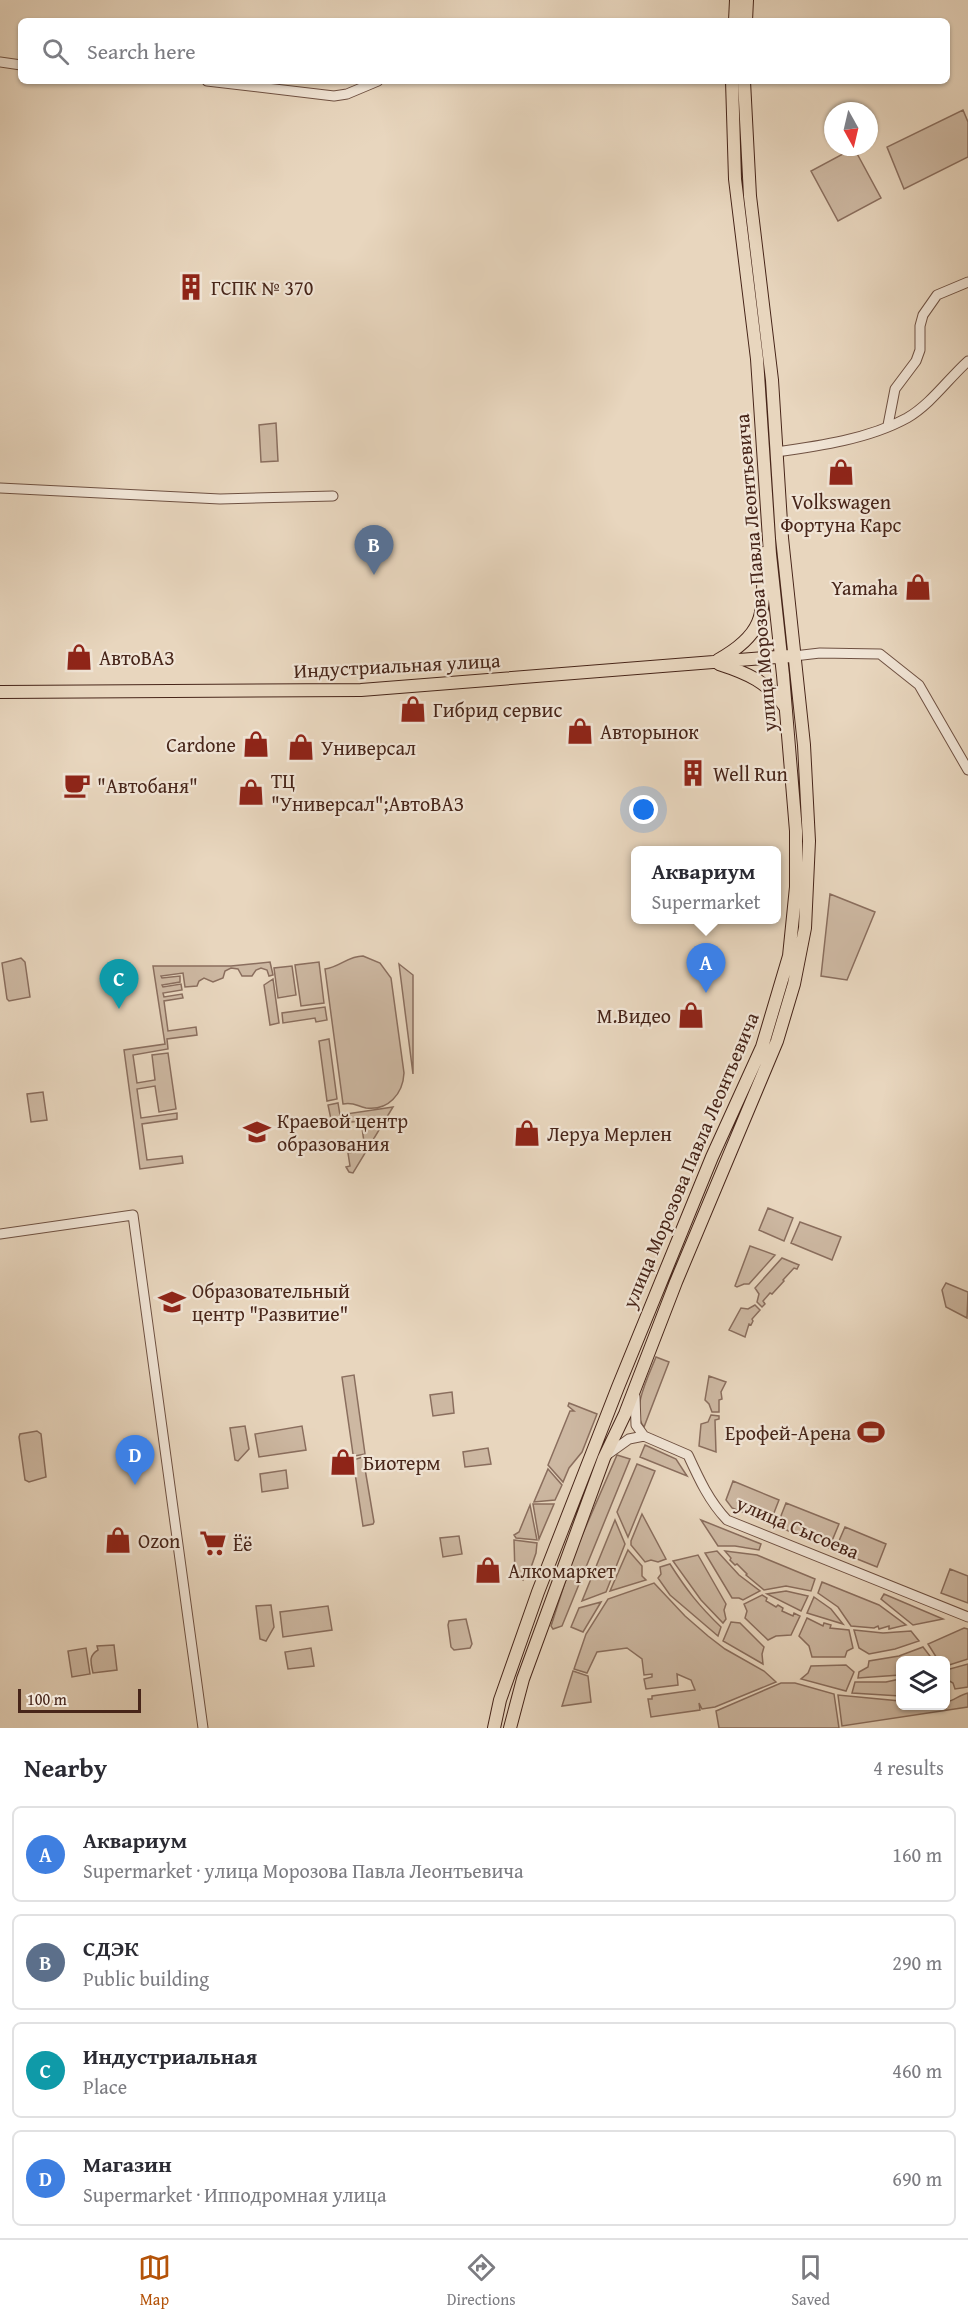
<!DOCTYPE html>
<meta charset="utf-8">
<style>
:root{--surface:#fff;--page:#f7f7f7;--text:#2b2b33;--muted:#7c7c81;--line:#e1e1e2;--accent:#b45309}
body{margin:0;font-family:"Gentium Book Plus",serif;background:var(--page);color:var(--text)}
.controls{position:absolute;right:18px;bottom:18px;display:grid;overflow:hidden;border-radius:9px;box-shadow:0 2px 4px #0004}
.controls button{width:54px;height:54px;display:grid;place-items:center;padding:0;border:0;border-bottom:2px solid var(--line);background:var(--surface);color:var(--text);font:30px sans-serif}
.compass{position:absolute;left:824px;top:102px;width:54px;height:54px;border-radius:50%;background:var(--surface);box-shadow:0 2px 4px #0004;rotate:172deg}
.scale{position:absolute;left:18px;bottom:15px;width:123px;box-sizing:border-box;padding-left:6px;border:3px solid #472519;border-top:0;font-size:16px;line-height:21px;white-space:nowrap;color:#472519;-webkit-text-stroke:4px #f0e4d5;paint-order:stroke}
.you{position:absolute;left:644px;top:810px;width:21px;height:21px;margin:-15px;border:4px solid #fff;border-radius:50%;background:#1a73e8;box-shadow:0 0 0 9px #1a73e833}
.badge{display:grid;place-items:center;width:39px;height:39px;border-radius:50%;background:var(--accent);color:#fff;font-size:20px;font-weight:700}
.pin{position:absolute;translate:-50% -50px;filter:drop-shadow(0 2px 3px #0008)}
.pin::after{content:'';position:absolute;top:32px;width:21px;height:18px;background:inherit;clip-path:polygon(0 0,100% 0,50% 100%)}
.popup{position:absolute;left:631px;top:846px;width:150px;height:78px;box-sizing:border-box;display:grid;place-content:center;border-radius:9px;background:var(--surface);filter:drop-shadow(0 2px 4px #0005);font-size:20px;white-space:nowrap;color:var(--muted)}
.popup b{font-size:22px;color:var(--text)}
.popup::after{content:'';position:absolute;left:50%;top:100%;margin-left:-12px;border:12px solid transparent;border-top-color:var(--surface)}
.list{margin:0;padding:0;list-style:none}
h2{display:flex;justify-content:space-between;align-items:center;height:78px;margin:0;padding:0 24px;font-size:26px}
h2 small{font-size:20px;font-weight:400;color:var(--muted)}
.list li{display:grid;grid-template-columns:39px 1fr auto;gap:18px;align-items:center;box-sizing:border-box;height:96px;margin:0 12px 12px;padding:0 12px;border:2px solid var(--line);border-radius:9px}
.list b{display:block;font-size:22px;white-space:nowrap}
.list p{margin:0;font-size:20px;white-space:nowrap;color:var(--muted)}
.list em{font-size:20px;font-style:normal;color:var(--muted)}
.icon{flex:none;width:33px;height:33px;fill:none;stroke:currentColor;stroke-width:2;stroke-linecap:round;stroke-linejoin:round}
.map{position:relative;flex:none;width:968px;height:1728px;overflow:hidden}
.search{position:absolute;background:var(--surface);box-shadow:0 2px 4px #0004;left:18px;right:18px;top:18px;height:66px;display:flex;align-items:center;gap:15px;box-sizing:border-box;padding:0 21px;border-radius:9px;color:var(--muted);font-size:22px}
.sheet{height:510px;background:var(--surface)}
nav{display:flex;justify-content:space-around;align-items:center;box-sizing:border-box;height:84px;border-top:2px solid var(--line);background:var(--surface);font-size:16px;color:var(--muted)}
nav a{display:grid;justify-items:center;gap:3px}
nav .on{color:var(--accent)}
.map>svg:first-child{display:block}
.green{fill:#cdb8a2;stroke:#8a6e5e;stroke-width:1.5}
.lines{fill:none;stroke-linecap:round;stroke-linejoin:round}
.minor-casing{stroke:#6f5142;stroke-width:11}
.major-casing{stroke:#472519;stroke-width:14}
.minor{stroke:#f0e4d5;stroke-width:9}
.major{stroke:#e8d6be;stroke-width:12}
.labels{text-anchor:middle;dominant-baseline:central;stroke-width:4.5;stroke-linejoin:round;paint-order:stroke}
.poi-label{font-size:20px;fill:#472519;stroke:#f0e4d5;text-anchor:start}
.street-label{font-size:20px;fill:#472519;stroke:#f0e4d5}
</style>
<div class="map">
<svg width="968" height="1728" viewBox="0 0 968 1728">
<rect width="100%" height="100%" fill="#e8d6be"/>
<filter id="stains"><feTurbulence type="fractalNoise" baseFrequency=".00333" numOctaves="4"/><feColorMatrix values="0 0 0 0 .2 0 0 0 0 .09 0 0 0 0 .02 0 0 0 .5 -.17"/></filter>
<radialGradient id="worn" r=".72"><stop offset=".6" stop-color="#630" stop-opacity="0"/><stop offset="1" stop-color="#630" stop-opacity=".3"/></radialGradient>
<path class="green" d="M963,110L968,122V157L904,189L887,147Z
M854,148L881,198L838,221L811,171Z
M276,423L278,461L261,462L259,425Z
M830,894L875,912L847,980L821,976Z
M363,956L380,963L391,978L404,1073C403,1094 388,1111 366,1108C356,1106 355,1102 343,1104L325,969C340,967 348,956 363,956Z
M21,958L25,962L30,997L9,1001L7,999L2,963Z
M270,962L273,975L269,976L267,970L261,968L256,970L252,976H242L238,969L231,968L225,971L223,978L213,982L204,978L199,981L197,986L185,987L183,973L161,976L162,978L180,976V982L162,985L163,987L181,984L182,990L163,993L164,997L182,994L183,998L164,1001L168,1031L196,1027L197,1035L167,1039L168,1049L133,1055L137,1083L155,1080L152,1055L168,1053L176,1109L159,1112L155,1086L137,1089L141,1118L177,1113V1119L142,1124L147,1160L182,1156L183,1163L140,1169L124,1050L165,1044L153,966H231Z
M319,962L324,1003L301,1006L295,965Z
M399,964L413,975V1074Z
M292,966L296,995L278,998L274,968Z
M273,979L279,1023L270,1025L264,985Z
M325,1007L327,1020L316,1022L315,1018L283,1023L282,1013Z
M329,1039L337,1099L327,1101L319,1041Z
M43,1092L47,1120L31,1122L27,1094Z
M338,1103L340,1115L393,1107L353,1173L349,1172L346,1167L350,1166L348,1153L365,1149L361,1121L332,1124L328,1105Z
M768,1208L793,1218L784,1241L759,1230Z
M800,1222L841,1237L832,1260L791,1243Z
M750,1246L775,1255L749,1284H744L737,1287L735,1286Z
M782,1258L799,1265L797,1269L794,1268L783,1280L784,1281L772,1294L770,1293L763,1301L765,1304L762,1307L757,1302L759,1294L755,1288Z
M946,1283L968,1292L967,1318L946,1307L942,1290Z
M755,1305L760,1310L752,1319L753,1321L751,1325L749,1324L745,1337L729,1330L741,1308L748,1309Z
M656,1357L669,1362L644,1427C630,1411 649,1375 656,1357Z
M354,1375L365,1454L355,1456L353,1454L342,1377Z
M709,1376L726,1382L721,1392L722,1399L719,1400V1412H712L709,1404L705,1400Z
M452,1392L454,1413L433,1416L430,1395Z
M569,1403L597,1414L582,1452L569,1468L563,1482L548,1465L570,1411H574L568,1406Z
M711,1415L719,1416V1419L715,1420L716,1452L699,1446L701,1424L708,1422Z
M245,1426L249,1449L238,1461L235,1460L230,1428Z
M302,1426L306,1450L259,1457L255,1434Z
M37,1431L41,1434L46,1477L29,1482L25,1480L19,1437L20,1434Z
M645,1445L676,1459L687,1476L640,1457Z
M488,1448L491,1464L465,1467L463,1452Z
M617,1455L630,1459L562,1626L553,1629L551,1626L574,1554Z
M363,1457L374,1522L373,1524L363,1526L353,1460Z
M637,1464L655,1471L628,1537L617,1512Z
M548,1469L562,1485L555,1500L534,1502Z
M286,1470L288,1488L262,1492L260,1474Z
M733,1481L779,1500L770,1523L732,1508L726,1500Z
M786,1503L839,1524L829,1548L777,1526Z
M533,1504H554L539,1539Z
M530,1505L537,1540L516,1538L514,1535L519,1532Z
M642,1514L666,1559L658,1562L651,1560L645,1562L631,1545V1541Z
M615,1520L625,1544L606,1592L582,1601Z
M701,1520L761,1544L759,1550L735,1546H718Z
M845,1527L886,1544L877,1567L835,1550Z
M459,1536L462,1554L443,1557L440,1538Z
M514,1540L537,1543L536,1553L528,1576L524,1577L523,1580L515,1574Z
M628,1550L642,1566V1576L646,1580L610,1591Z
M717,1551L739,1575L760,1591L743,1600L739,1598H732L705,1553Z
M725,1551L757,1555L815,1579L811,1591L786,1586L764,1590L746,1575L747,1574L737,1564L735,1565L730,1560L731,1558Z
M698,1555L726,1604L724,1610L726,1619L723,1623L701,1600L673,1561Z
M670,1564C686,1589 698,1605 721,1627L718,1636L670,1595L658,1578L661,1574L660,1567Z
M950,1569L968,1576V1603L941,1593Z
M822,1582L879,1605L906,1625L889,1629V1626L879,1629L878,1626L874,1628L851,1626L838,1607L818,1593Z
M654,1583L685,1616L708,1636L725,1649L764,1671L776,1682L715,1707L702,1709L699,1703L700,1710L651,1717L648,1699H652V1696L695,1690L691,1680L677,1674L678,1685L646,1689L644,1679L652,1677V1674L644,1675L642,1659L627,1648L597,1652L587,1673L574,1669L586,1634L608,1599Z
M786,1591L808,1596L801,1611L767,1594Z
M884,1594L943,1619L913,1625L881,1599Z
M762,1595L767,1598L766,1601L776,1607L778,1605L783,1608L782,1611L793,1616L794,1613L800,1616L791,1635L776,1636L768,1640L745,1618L747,1611L744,1604Z
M814,1597L831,1609L843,1624L807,1613Z
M601,1602L583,1632L571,1627L579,1608Z
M271,1605L274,1627L266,1641L260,1639L256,1606Z
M328,1606L332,1630L283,1637L280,1612Z
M807,1618L823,1626L824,1623L831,1625L830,1628L849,1630L853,1648L847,1651L845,1657H812L809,1646L799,1636Z
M466,1619L472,1644L470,1648L454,1650L451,1647L448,1625L449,1621Z
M731,1622L740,1623L764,1647L762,1654L763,1664L723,1641Z
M964,1628L968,1629V1659L946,1666V1660H938L928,1644Z
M854,1630L883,1633L911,1631L919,1641L895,1649L869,1654L859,1648Z
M114,1645L117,1670L93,1673C91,1663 88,1656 98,1650L97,1646Z
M923,1647L933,1660H900V1675L858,1678L859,1672L868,1667L869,1661L899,1656Z
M86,1648L90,1674L72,1677L68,1651Z
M311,1648L314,1666L288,1669L285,1652Z
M968,1664V1687L955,1689L953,1683L946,1679V1670Z
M846,1665L854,1672L846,1691L801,1679L808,1673L811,1666Z
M573,1671L588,1676L591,1702L562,1706Z
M900,1679V1696L852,1693L855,1682H886Z
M781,1683H795L834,1694L839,1728H719L716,1711Z
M968,1693V1707L842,1726L838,1695L900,1701V1706H946V1702C954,1701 959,1695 968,1693Z"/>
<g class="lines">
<defs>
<path id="minor" d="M0,62L21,65
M207,81L334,96L347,94L378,81
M888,425L895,389L916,361L920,350V326L923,315L937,295L968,282
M776,452C819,446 869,439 907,418C931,404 948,379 968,361
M0,488L220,499L333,496
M794,656L820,653L880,654L919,685L968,770
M0,1234L133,1215L203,1728
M635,1396L636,1425L644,1436L688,1455C699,1479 709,1501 727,1520L968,1617
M608,1454L629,1439L644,1436"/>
<path id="major" d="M735,21L736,0
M746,21L747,0
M718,660C772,630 762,607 763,553
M719,664C747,673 768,682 785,707
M0,692L361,690L789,656
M494,1728L500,1700L538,1592L618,1387L712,1157L762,1047L789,956L796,887V831L783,675L770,554L757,359L735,179L732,81
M510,1728L523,1679L604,1458L625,1414L676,1282L777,1041L794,984L805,928L809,841L804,745L782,538L772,380L750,196L744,81"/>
</defs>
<use href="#minor" class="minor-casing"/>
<use href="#major" class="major-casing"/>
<use href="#minor" class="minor"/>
<use href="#major" class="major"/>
</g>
<defs>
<symbol id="building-bare" viewBox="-9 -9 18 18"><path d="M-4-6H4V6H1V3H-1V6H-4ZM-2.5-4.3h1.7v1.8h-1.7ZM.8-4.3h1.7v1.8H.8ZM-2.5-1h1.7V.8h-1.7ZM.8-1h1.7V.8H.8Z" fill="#8f2418" stroke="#f0e4d5" stroke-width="2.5" paint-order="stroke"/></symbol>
<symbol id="shop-bare" viewBox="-9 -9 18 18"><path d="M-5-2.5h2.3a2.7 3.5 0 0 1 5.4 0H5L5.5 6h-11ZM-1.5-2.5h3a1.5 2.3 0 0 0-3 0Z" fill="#8f2418" stroke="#f0e4d5" stroke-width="2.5" paint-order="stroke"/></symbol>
<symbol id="cafe-bare" viewBox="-9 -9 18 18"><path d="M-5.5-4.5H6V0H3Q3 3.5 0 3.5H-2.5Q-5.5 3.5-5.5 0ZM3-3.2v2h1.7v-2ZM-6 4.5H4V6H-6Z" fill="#8f2418" stroke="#f0e4d5" stroke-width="2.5" paint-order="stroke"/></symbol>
<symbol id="school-bare" viewBox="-9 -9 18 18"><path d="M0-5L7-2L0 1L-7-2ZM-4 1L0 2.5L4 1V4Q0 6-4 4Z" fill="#8f2418" stroke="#f0e4d5" stroke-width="2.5" paint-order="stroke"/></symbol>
<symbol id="stadium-bare" viewBox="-9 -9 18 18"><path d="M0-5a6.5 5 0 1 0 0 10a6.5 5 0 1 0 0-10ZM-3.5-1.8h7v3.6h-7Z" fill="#8f2418" stroke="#f0e4d5" stroke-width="2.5" paint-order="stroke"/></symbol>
<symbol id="supermarket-bare" viewBox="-9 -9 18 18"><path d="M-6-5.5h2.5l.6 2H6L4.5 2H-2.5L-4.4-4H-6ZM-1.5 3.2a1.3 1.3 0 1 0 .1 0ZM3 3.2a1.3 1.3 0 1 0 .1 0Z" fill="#8f2418" stroke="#f0e4d5" stroke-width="2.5" paint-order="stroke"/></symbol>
</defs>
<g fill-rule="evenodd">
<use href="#building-bare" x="172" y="268" width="38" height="38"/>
<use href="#shop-bare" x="822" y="453" width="38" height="38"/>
<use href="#shop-bare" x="899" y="568" width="38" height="38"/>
<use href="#shop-bare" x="60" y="638" width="38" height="38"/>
<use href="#shop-bare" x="394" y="690" width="38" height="38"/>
<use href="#shop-bare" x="561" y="712" width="38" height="38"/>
<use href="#shop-bare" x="237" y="725" width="38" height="38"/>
<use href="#shop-bare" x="282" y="728" width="38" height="38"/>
<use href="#building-bare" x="674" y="754" width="38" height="38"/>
<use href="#cafe-bare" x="58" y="766" width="38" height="38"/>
<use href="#shop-bare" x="232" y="773" width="38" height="38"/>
<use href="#shop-bare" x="672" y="996" width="38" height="38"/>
<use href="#school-bare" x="238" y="1113" width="38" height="38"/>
<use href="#shop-bare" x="508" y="1114" width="38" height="38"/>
<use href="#school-bare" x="153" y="1283" width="38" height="38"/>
<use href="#stadium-bare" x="852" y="1413" width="38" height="38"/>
<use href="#shop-bare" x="324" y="1443" width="38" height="38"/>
<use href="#shop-bare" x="99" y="1521" width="38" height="38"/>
<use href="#supermarket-bare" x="194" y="1524" width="38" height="38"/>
<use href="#shop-bare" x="469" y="1551" width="38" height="38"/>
</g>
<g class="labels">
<g class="poi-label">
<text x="211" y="287">ГСПК № 370</text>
<text x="841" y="501" text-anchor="middle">Volkswagen<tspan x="841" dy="23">Фортуна Карс</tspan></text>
<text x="898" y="587" text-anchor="end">Yamaha</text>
<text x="99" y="657">АвтоВАЗ</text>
<text x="433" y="709">Гибрид сервис</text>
<text x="600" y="731">Авторынок</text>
<text x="236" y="744" text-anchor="end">Cardone</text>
<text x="321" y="747">Универсал</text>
<text x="713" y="773">Well Run</text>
<text x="271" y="780">ТЦ<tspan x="271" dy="23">"Универсал";АвтоВАЗ</tspan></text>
<text x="97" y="785">"Автобаня"</text>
<text x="671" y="1015" text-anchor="end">М.Видео</text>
<text x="277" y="1120">Краевой центр<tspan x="277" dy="23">образования</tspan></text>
<text x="547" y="1133">Леруа Мерлен</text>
<text x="192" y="1290">Образовательный<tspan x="192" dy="23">центр "Развитие"</tspan></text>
<text x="851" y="1432" text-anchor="end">Ерофей-Арена</text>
<text x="363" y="1462">Биотерм</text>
<text x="138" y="1540">Ozon</text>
<text x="233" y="1543">Ёё</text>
<text x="508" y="1570">Алкомаркет</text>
</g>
<g class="street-label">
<text transform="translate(755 573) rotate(-95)">улица Морозова Павла Леонтьевича</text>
<text transform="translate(397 665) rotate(-3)">Индустриальная улица</text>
<text transform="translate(690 1160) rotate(-67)">улица Морозова Павла Леонтьевича</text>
<text transform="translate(798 1527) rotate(23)">улица Сысоева</text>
</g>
</g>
<rect width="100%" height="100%" filter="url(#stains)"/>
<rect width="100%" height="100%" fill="url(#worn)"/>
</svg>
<div class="controls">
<button><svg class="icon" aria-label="layers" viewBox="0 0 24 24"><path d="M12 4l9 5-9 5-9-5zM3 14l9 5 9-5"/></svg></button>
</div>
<svg class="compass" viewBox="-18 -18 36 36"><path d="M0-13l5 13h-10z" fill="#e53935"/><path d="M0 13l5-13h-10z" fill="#7c7c81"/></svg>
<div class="scale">100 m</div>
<div class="you"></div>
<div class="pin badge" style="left:706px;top:993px;background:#3f7fe0">A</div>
<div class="popup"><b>Аквариум</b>Supermarket</div>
<div class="pin badge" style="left:374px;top:575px;background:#5c6f8a">B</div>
<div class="pin badge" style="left:119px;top:1009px;background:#0f9aa8">C</div>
<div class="pin badge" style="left:135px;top:1485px;background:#3f7fe0">D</div>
<div class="search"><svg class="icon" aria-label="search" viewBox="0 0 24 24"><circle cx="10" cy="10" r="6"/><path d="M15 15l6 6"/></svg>Search here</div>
</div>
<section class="sheet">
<h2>Nearby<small>4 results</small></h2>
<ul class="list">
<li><span class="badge" style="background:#3f7fe0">A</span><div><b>Аквариум</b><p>Supermarket · улица Морозова Павла Леонтьевича</p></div><em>160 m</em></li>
<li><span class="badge" style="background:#5c6f8a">B</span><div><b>СДЭК</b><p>Public building</p></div><em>290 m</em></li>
<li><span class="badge" style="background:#0f9aa8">C</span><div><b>Индустриальная</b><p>Place</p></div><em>460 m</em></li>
<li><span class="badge" style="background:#3f7fe0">D</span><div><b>Магазин</b><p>Supermarket · Ипподромная улица</p></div><em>690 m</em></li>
</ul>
</section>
<nav>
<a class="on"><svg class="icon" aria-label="map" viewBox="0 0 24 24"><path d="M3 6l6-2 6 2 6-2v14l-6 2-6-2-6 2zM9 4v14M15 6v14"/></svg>Map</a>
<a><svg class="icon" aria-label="directions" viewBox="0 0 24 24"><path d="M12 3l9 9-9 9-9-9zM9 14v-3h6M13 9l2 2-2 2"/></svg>Directions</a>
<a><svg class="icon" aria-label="saved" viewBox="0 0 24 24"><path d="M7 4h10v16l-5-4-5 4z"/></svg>Saved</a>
</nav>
